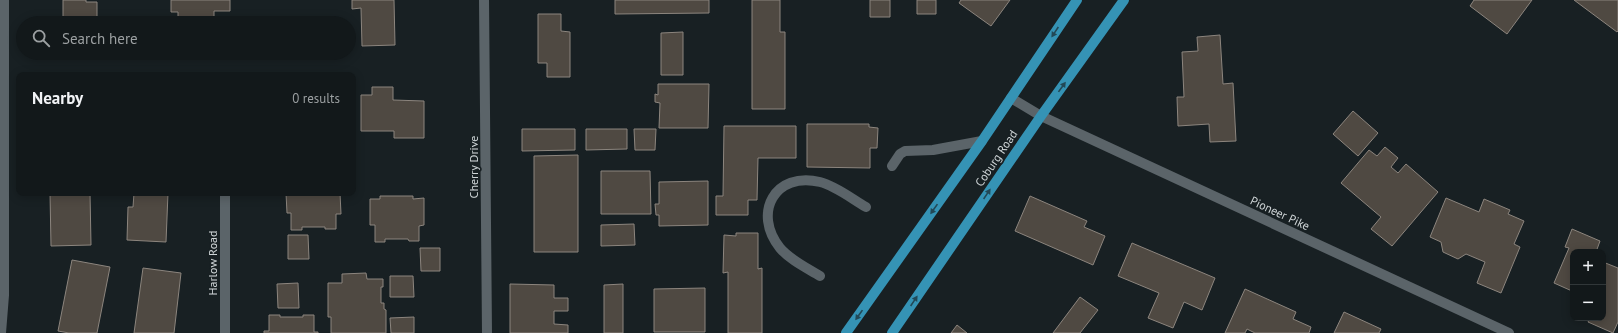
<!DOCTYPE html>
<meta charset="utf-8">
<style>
:root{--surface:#12181a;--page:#1b2123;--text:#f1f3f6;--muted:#9ca0a2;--line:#313739}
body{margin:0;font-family:"PT Sans",sans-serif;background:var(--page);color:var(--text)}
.controls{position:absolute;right:12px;bottom:12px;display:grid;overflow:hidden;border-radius:8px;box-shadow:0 2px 10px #0003}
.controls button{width:36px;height:36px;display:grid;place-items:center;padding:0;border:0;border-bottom:1px solid var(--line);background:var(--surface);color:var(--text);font:20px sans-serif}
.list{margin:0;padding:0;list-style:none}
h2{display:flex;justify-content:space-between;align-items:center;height:52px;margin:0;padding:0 16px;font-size:17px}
h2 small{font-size:13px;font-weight:400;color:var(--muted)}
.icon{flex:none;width:22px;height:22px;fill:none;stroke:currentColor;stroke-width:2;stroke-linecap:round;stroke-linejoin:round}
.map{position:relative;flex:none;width:1618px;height:333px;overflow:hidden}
.search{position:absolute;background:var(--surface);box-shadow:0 2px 10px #0003;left:16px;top:16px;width:340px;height:44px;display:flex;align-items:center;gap:10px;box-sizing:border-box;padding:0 14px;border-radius:22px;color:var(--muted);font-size:15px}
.panel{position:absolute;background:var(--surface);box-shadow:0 2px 10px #0003;left:16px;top:72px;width:340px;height:124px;border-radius:8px}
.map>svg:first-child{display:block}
.building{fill:#4f4942;stroke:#8c857e}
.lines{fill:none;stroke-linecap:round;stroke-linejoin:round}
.minor{stroke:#5b6469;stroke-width:10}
.major{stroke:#3593b5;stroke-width:10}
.oneway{fill:#224856}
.labels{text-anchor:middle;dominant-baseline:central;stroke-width:3.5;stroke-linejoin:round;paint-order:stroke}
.street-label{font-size:12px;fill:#cfd5d7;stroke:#182023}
</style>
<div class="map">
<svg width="1618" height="333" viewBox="0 0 1618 333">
<rect width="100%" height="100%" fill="#182023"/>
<path class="building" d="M63,0H86V2H97V23H63Z
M171,0H230V11H214V23H178V12H171Z
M352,0H394L395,45L362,46L361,8L352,9Z
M615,0H709V13L615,14Z
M752,0H780V32H785V109H752Z
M870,0H890V17H870Z
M917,0H936V14H917Z
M961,0H1010L991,26L959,3Z
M1474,0H1532L1507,34L1470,6Z
M1574,0H1618V31L1617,32Z
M538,14H561V31L570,32V77H547V63H538Z
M683,32V75H661V33Z
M1220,35L1223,84L1233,83L1236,141L1210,142L1209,124L1178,126L1177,97H1184L1182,52L1198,51L1197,37Z
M658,84H709L708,128H659L660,103L655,102V94L658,95Z
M372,87H393V100L424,101V138H394V131H361V95H372Z
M1353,111L1378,133L1358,156L1333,134Z
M807,124H869V127L878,128L877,148H870V168L807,167Z
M724,126H796V158H758L757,200H748V215H716V196H723Z
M522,129H575V150L522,151Z
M586,129H627V149L586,150Z
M634,129H656L655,150H635Z
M1385,147L1398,158L1391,167L1398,173L1406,164L1438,192L1392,246L1371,229L1381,217L1341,183L1369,150L1377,156Z
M578,155V252H534V156Z
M601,171H650L651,214H601Z
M708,181V225L659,226V215H656L655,204H659V182Z
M50,193H90L91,245L51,246Z
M134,193H168L166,242L127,240L128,207H133Z
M286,193H340L341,214H336V229H325V227H302V230H291V213H287Z
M380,196H413V199L424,198V225L419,226V241H409L408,239H385V242H375V225H370V199H380Z
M1030,196L1087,221L1084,227L1105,236L1093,265L1015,231Z
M1446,198L1479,212L1484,199L1510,210L1508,214L1524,221L1514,244L1520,247L1501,293L1477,283L1485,262L1466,254L1458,259L1443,252L1441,242L1430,237Z
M634,224L635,245L601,246V225Z
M1572,229L1600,241L1596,252H1573V288L1572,291L1554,283L1569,248L1565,247Z
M736,233H758V269L762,268V333H728V272L723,273L724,235L736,236Z
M288,235H308L309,259H288Z
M1132,243L1215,278L1202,310L1184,302L1173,328L1148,318L1159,293L1118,276Z
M420,248H440V271H421Z
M72,260L110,267L97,333H69L58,331Z
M1603,262L1618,268V322L1613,333L1588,322L1590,318H1603Z
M143,268L181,273L174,333H134Z
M366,273L367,279H383V287H381V303H384V309L386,310V333H331V317H328V283H342V274Z
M390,276H413L414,297H390Z
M298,283L299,308H278L277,284Z
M510,284L554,285V298H568V311H554V324L568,325V333H510Z
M623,284V333H604V285Z
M705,288V332H654V289Z
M1245,289L1296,312L1293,319L1311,327L1309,333H1255L1247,329L1245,333H1225Z
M1080,297L1098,310L1080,333H1053Z
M1344,312L1381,329L1379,333H1334Z
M269,315H280V317H303V315H314V332H318V333H264V331H269Z
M414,317V333H391L390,318Z
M957,325L967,333H951Z"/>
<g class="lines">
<path class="minor" d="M484,0L487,333
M1011,98L1041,116L1509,333
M892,166L900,154L905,151L933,150L982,141
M820,276C807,268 790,260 780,248C752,213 775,171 820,182C836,186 852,199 866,207
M1,333L4,295V0
M225,333V193"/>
<path class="major" d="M846,333L982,141L1077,0
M892,333L1041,116L1124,0"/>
</g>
<defs><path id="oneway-solid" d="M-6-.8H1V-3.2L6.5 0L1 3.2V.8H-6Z"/></defs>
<g class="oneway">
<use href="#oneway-solid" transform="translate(1055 32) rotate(124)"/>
<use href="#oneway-solid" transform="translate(1062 87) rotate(-54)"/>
<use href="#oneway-solid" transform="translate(987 194) rotate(-56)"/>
<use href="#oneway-solid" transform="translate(934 209) rotate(125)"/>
<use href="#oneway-solid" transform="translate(914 301) rotate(-56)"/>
<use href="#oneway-solid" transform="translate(859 315) rotate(125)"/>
</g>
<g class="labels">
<g class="street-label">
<text transform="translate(996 158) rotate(-56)">Coburg Road</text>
<text transform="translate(473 167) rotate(-90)">Cherry Drive</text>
<text transform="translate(1280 213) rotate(25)">Pioneer Pike</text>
<text transform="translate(212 263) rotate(-90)">Harlow Road</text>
</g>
</g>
</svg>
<div class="controls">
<button>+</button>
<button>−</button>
</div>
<div class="search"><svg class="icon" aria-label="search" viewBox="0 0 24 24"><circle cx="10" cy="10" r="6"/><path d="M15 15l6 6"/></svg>Search here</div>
<section class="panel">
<h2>Nearby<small>0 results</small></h2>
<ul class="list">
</ul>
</section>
</div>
